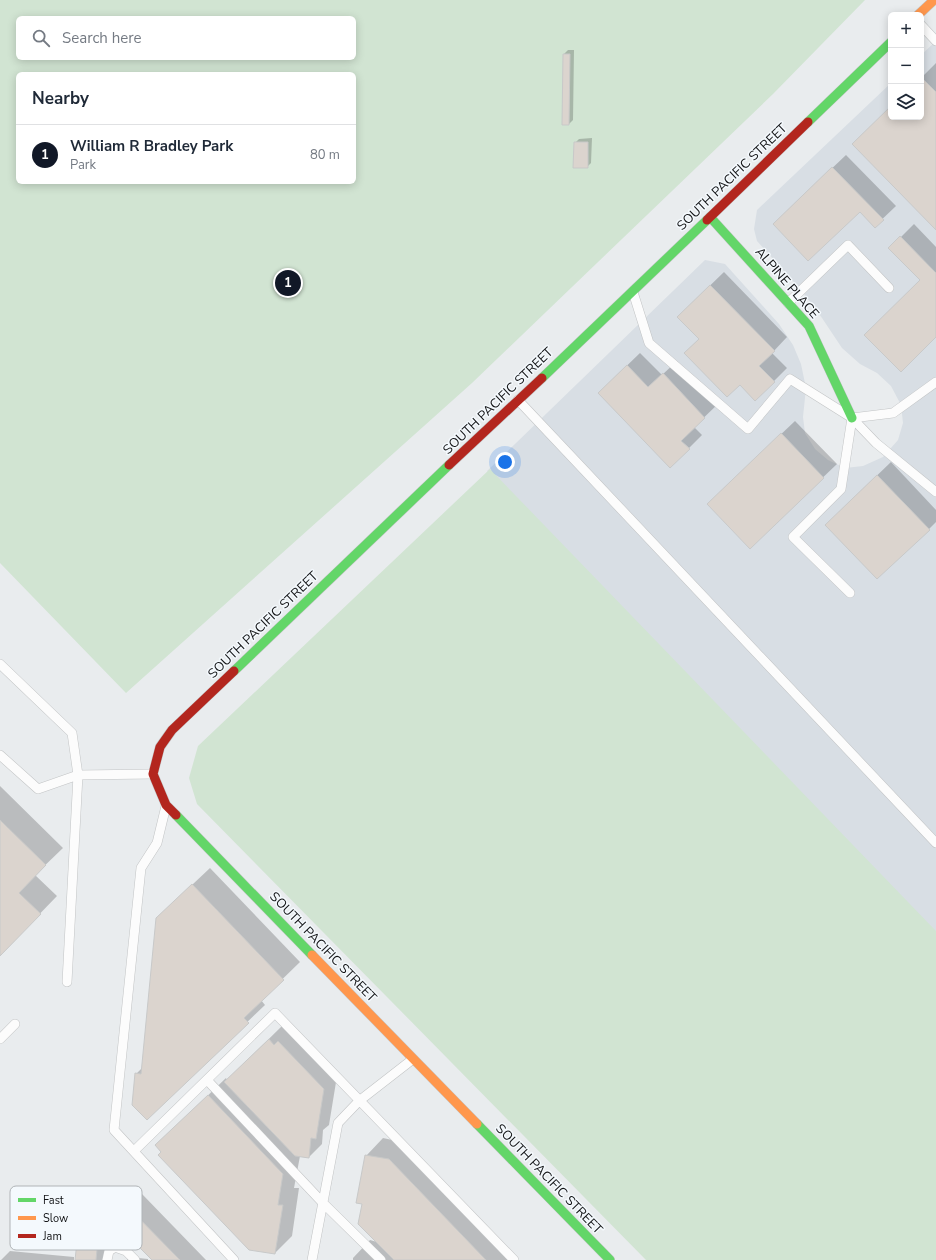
<!DOCTYPE html>
<meta charset="utf-8">
<style>
:root{--surface:#fff;--page:#f2f2f3;--text:#1f2937;--muted:#747a83;--line:#e0e1e3;--accent:#111827}
body{margin:0;font-family:"Nunito Sans",sans-serif;background:var(--page);color:var(--text)}
.controls{position:absolute;right:12px;top:12px;display:grid;overflow:hidden;border-radius:6px;box-shadow:0 2px 10px #0003}
.controls button{width:36px;height:36px;display:grid;place-items:center;padding:0;border:0;border-bottom:1px solid var(--line);background:var(--surface);color:var(--text);font:20px sans-serif}
.you{position:absolute;left:505px;top:462px;width:14px;height:14px;margin:-10px;border:3px solid #fff;border-radius:50%;background:#1a73e8;box-shadow:0 0 0 6px #1a73e833}
.badge{display:grid;place-items:center;width:26px;height:26px;border-radius:50%;background:var(--accent);color:#fff;font-size:13px;font-weight:700}
.pin{position:absolute;translate:-50% -50%;border:2px solid #fff;box-shadow:0 1px 4px #0006}
.list{margin:0;padding:0;list-style:none}
h2{display:flex;justify-content:space-between;align-items:center;height:52px;margin:0;padding:0 16px;font-size:17px}
h2 small{font-size:13px;font-weight:400;color:var(--muted)}
.list li{display:grid;grid-template-columns:26px 1fr auto;gap:12px;align-items:center;box-sizing:border-box;height:60px;padding:0 16px;border-top:1px solid var(--line)}
.list b{display:block;font-size:15px;white-space:nowrap}
.list p{margin:0;font-size:13px;white-space:nowrap;color:var(--muted)}
.list em{font-size:13px;font-style:normal;color:var(--muted)}
.icon{flex:none;width:22px;height:22px;fill:none;stroke:currentColor;stroke-width:2;stroke-linecap:round;stroke-linejoin:round}
.map{position:relative;flex:none;width:936px;height:1260px;overflow:hidden}
.search{position:absolute;background:var(--surface);box-shadow:0 2px 10px #0003;left:16px;top:16px;width:340px;height:44px;display:flex;align-items:center;gap:10px;box-sizing:border-box;padding:0 14px;border-radius:6px;color:var(--muted);font-size:15px}
.panel{position:absolute;background:var(--surface);box-shadow:0 2px 10px #0003;left:16px;top:72px;width:340px;height:112px;border-radius:6px}
.map>svg:first-child{display:block}
.built{fill:#d8dee4}
.green{fill:#d1e4d2;fill-rule:evenodd}
.shadow{fill:#0003}
.building{fill:#dbd4ce;stroke:#c8c9c9}
.lines{fill:none;stroke-linecap:round;stroke-linejoin:round}
.lane-casing{stroke:#c2c4c5;stroke-width:10}
.fast-casing{stroke:#c2c4c5;stroke-width:10}
.slow-casing{stroke:#c2c4c5;stroke-width:10}
.jam-casing{stroke:#c2c4c5;stroke-width:10}
.lane{stroke:#fcfcfc;stroke-width:9}
.fast{stroke:#63d668;stroke-width:9}
.slow{stroke:#ff974d;stroke-width:9}
.jam{stroke:#b3261e;stroke-width:9}
.labels{text-anchor:middle;dominant-baseline:central;stroke-width:3;stroke-linejoin:round;paint-order:stroke}
.street-label{font-size:13px;fill:#121315;stroke:#f4f9fd}
.key{fill:#f4f9fd;stroke:#b0b4b7;stroke-width:1}
.key-label{font-size:11px;fill:#121315}
</style>
<div class="map">
<svg width="936" height="1260" viewBox="0 0 936 1260">
<rect width="100%" height="100%" fill="#e9ecee"/>
<path class="built" d="M936,41V935L487,471L705,260L725,264L779,324L793,345L801,364L806,388L803,417L805,433L815,449L828,460L845,468L863,466L883,457L898,440L903,423L901,405L891,386L877,373L860,364L842,348L822,318L801,290L757,241L754,229L757,210L891,83V117H921V55Z"/>
<path class="green" d="M0,0H865L773,94L472,383L126,693L0,563ZM18,18H354V58H18ZM18,74H354V182H18Z
M490,469L936,931V1260H646L197,804L189,778L198,746Z"/>
<path class="shadow" d="M568,50H574L573,120L569,124L564,54Z
M936,63V228L854,144L891,107V117H921V78Z
M592,138L591,163L587,167L575,143L579,139Z
M846,155L896,206L875,226L860,210L787,211Z
M914,224L936,247V336L922,280L890,248Z
M724,272L787,337L772,353L787,368L774,381L740,384L685,353L700,338L692,303Z
M640,353L662,375L677,361L718,404L694,427L702,435L689,448L613,379Z
M795,421L837,464L750,547L721,491Z
M891,462L936,510V522L929,529L839,512Z
M0,786L63,848L35,875L57,896L0,955Z
M210,868L300,962L261,1000L265,1005L147,1118L136,1074L143,1067L175,901Z
M282,1026L337,1076L329,1125L323,1130L322,1144L309,1157L300,1156L294,1188H299L292,1236L275,1253L163,1151L174,1128L226,1078L227,1080Z
M383,1138L406,1143L513,1260H353V1258L370,1240L377,1242L363,1203L366,1156Z
M142,1194L206,1260H153L115,1221Z
M94,1202L113,1204L108,1260H76L80,1216Z
M10,1251L74,1257V1260H1Z
M129,1257L148,1259V1260H127Z"/>
<path class="building" d="M563,54H570L569,125H562Z
M921,77L936,92V230L852,144L891,106V117H921Z
M574,142H588V168H573Z
M832,167L884,220L875,228L860,212L808,261L773,224Z
M900,236L936,273V337L901,372L864,335L920,280L888,248Z
M710,285L775,351L759,366L775,382L755,401L740,385L727,397L684,353L699,339L677,317Z
M627,365L648,387L663,373L705,418L681,441L690,449L670,468L598,393Z
M781,433L824,478L750,549L707,504Z
M877,475L930,530L877,579L825,525Z
M0,820L46,865L19,893L41,914L0,956Z
M192,884L284,980L244,1018L249,1023L147,1120L132,1105L135,1073L141,1074L156,918Z
M269,1039L274,1045L278,1041L324,1089L316,1139L311,1138L309,1158L295,1156L224,1082Z
M208,1095L283,1174L278,1205H283L275,1254L249,1250L158,1155L161,1152L155,1145Z
M365,1155L389,1159L486,1260H394L358,1224L362,1204L356,1203Z
M128,1207L180,1260H152L113,1221Z
M80,1215L100,1217L96,1260H75Z"/>
<g class="lines">
<defs>
<path id="lane" d="M921,25L936,41
M633,292L649,343L748,429L790,379L852,418L876,443L936,492
M788,303L848,245L889,288
M518,400L936,843
M852,418L893,413L936,382
M850,593L793,537L841,489L852,418
M0,664L72,733L78,775L38,789L0,755
M166,806L157,843L141,868L114,1130L234,1260
M67,982L78,775L153,774
M0,1039L15,1024
M207,1080L323,1203L381,1260
M134,1151L275,1013L514,1260
M107,1260L109,1251L115,1247L126,1251L135,1260
M312,1260L338,1123L359,1101L413,1059"/>
<path id="fast" d="M808,122L891,42
M710,217L809,326L852,418
M542,378L707,220
M234,671L449,465
M176,815L312,955
M477,1124L610,1260"/>
<path id="slow" d="M918,15L934,0
M312,955L477,1124"/>
<path id="jam" d="M707,220L808,122
M449,465L542,378
M176,815L166,805L153,774L160,747L172,730L234,671"/>
</defs>
<use href="#lane" class="lane-casing"/>
<use href="#fast" class="fast-casing"/>
<use href="#slow" class="slow-casing"/>
<use href="#jam" class="jam-casing"/>
<use href="#lane" class="lane"/>
<use href="#fast" class="fast"/>
<use href="#slow" class="slow"/>
<use href="#jam" class="jam"/>
</g>
<g class="labels">
<g class="street-label">
<text transform="translate(732 177) rotate(-44)">SOUTH PACIFIC STREET</text>
<text transform="translate(787 283) rotate(49)">ALPINE PLACE</text>
<text transform="translate(498 401) rotate(-44)">SOUTH PACIFIC STREET</text>
<text transform="translate(263 625) rotate(-44)">SOUTH PACIFIC STREET</text>
<text transform="translate(323 947) rotate(46)">SOUTH PACIFIC STREET</text>
<text transform="translate(549 1179) rotate(46)">SOUTH PACIFIC STREET</text>
</g>
</g>
<rect x="10" y="1186" width="132" height="64" rx="6" class="key"/>
<rect x="18" y="1198" width="18" height="4" fill="#63d668"/>
<rect x="18" y="1216" width="18" height="4" fill="#ff974d"/>
<rect x="18" y="1234" width="18" height="4" fill="#b3261e"/>
<g class="key-label">
<text x="43" y="1204">Fast</text>
<text x="43" y="1222">Slow</text>
<text x="43" y="1240">Jam</text>
</g>
</svg>
<div class="controls">
<button>+</button>
<button>−</button>
<button><svg class="icon" aria-label="layers" viewBox="0 0 24 24"><path d="M12 4l9 5-9 5-9-5zM3 14l9 5 9-5"/></svg></button>
</div>
<div class="you"></div>
<div class="pin badge" style="left:288px;top:283px">1</div>
<div class="search"><svg class="icon" aria-label="search" viewBox="0 0 24 24"><circle cx="10" cy="10" r="6"/><path d="M15 15l6 6"/></svg>Search here</div>
<section class="panel">
<h2>Nearby<small></small></h2>
<ul class="list">
<li><span class="badge">1</span><div><b>William R Bradley Park</b><p>Park</p></div><em>80 m</em></li>
</ul>
</section>
</div>
